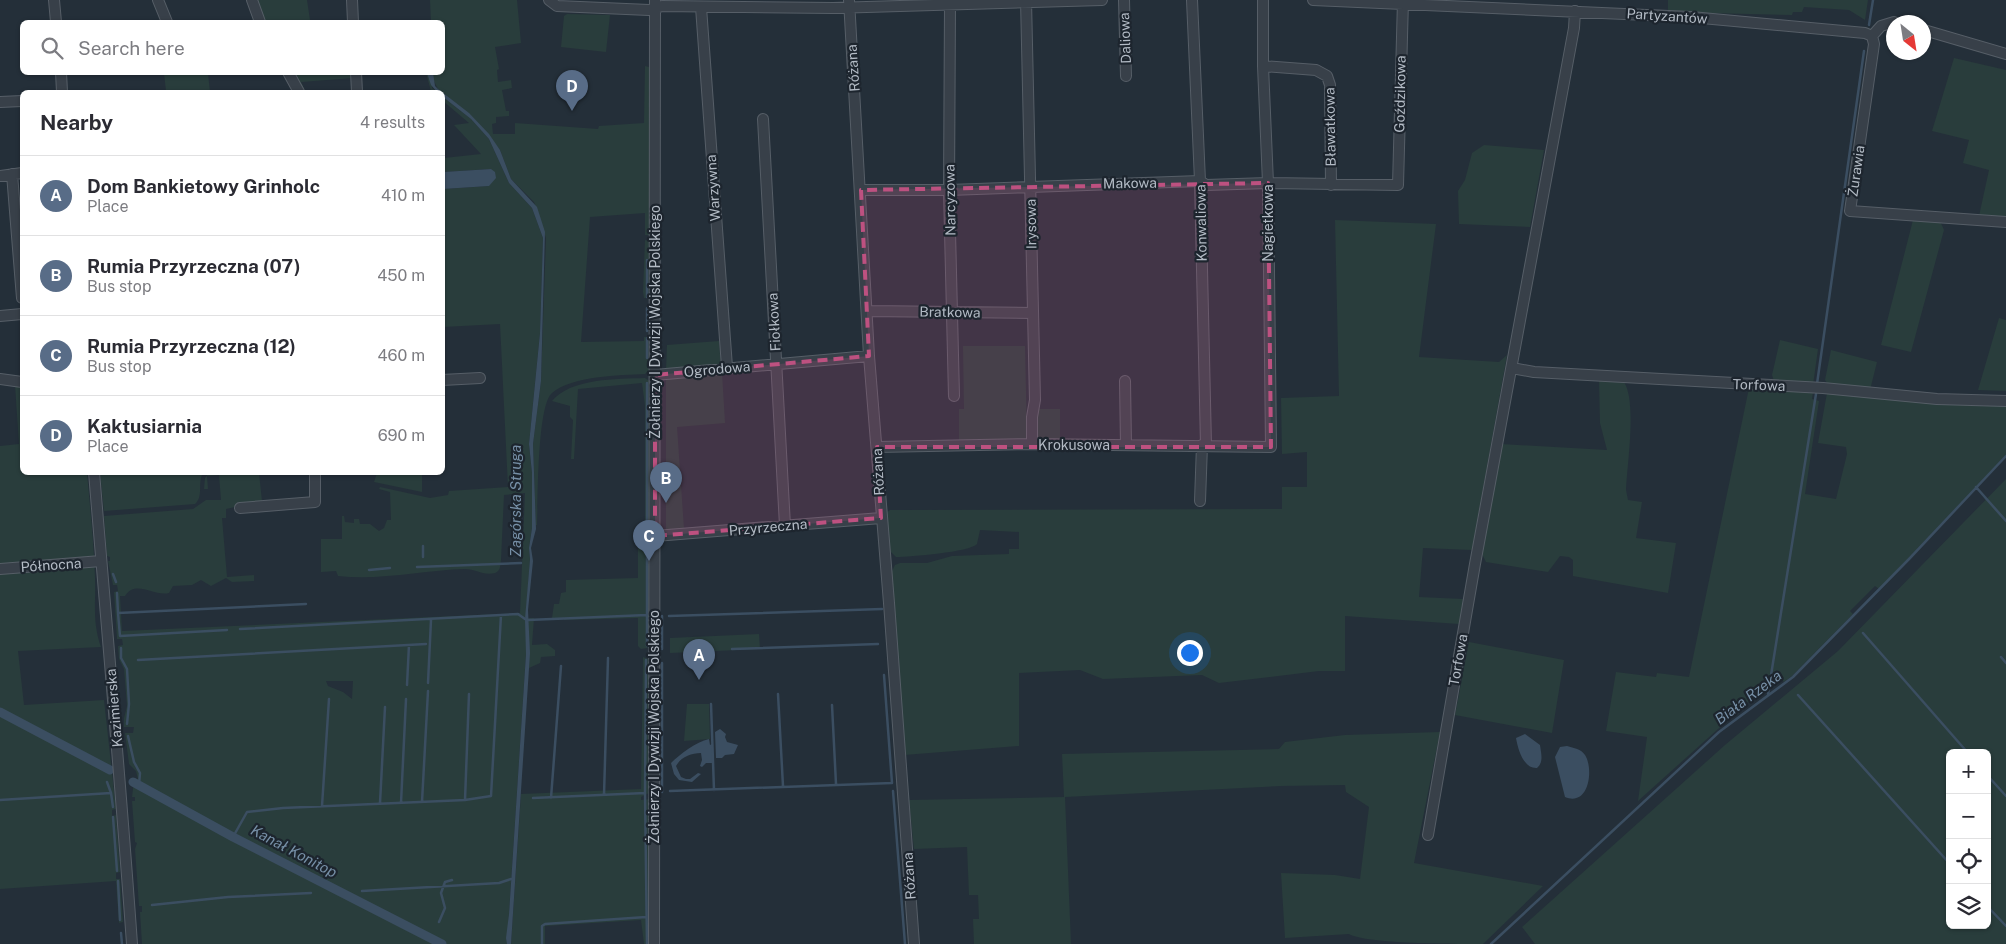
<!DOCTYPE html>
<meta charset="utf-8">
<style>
:root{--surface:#fff;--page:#f7f7f7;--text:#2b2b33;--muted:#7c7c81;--line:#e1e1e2;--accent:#586c87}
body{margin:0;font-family:"Public Sans",sans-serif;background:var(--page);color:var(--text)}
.controls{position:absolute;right:15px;bottom:15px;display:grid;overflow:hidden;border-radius:8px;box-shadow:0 1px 4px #0004}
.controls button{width:45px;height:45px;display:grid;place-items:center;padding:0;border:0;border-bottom:1px solid var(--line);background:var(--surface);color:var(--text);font:25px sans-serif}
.compass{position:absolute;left:1886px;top:15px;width:45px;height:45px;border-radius:50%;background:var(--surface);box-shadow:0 1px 4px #0004;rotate:150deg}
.you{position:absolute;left:1189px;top:652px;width:18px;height:18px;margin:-12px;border:4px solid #fff;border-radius:50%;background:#1a73e8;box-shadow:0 0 0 8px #1a73e833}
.badge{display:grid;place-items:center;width:32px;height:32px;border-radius:50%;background:var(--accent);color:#fff;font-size:16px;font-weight:700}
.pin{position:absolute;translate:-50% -41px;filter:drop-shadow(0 1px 2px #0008)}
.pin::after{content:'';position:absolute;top:26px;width:18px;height:15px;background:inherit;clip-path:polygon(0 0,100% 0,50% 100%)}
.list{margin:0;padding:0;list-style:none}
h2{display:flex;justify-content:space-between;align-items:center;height:65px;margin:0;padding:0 20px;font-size:21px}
h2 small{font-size:16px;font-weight:400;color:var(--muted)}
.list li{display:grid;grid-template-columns:32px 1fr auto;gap:15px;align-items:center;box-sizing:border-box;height:80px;padding:0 20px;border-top:1px solid var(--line)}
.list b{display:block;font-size:19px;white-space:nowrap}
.list p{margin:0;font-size:16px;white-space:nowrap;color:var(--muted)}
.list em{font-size:16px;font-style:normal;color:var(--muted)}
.icon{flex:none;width:28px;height:28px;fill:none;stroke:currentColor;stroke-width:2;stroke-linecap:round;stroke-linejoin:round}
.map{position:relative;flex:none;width:2006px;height:944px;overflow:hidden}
.search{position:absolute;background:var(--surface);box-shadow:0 1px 4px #0004;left:20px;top:20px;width:425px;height:55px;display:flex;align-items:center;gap:12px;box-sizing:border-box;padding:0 18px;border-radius:8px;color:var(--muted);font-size:19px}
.panel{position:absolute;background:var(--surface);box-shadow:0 1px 4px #0004;left:20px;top:90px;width:425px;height:385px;border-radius:8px}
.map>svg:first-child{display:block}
.green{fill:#293d3c;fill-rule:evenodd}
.water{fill:#3b4e61}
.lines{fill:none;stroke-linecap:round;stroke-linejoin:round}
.stream{stroke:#3b4e61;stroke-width:2.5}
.canal{stroke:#3b4e61;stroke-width:9}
.minor-casing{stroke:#565e67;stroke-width:12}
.minor{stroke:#384049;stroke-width:10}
.marked{fill:#bd5180;fill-opacity:0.2;stroke:#bd5180;stroke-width:4;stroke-dasharray:10 6;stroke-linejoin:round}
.labels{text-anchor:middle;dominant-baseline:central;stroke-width:4.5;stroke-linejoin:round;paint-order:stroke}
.street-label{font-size:14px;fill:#b3bbc5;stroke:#1d252e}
.water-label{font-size:15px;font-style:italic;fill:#768fa6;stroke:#1d252e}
</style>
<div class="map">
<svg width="2006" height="944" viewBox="0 0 2006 944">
<rect width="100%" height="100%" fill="#242f39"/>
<path class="green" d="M256,0H307L310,20H320L321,22H264Z
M430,0H517L521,43L495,47L499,69L497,70L498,82L511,80L512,88L502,90L506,111H509V116L496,117V123L492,124L493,134H515V123L598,129L599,126L644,123L645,66L649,67V235H645V213L590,217L581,342L644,341V337H650L651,368L645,374C620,375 572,376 552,393C537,405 538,503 537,525H536L533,444L541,381L546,238L534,202L511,179L500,150L474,119L438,89L433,79L432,88L437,92L431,91L426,73L442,72V22H431Z
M1668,0H1868L1865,20L1849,10L1804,7L1802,12H1793L1792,15L1668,12Z
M567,14L610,15L606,52L561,47L564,16Z
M1954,58L2006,70V217L1979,216L1989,170L1963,163L1969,140L1932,131Z
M164,73H208L210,92H151L166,91Z
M294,73H354L353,78L301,82L306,92Z
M443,97L471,119L489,139L509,183L532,208L543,238L540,333L529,444L532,473V528L529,548L530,559L526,614V654L507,944H142L140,912H142V906H139L135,849L137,843L135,842L132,801H135V797H132L134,781L138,779L136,771L129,764L125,733H133L134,727H124V718L127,706L124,669L119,659L118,646L123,645L122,639H117L114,592L118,591L117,585H113L108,561H110V557L107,556L104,516L193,509L206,500H221L219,475L207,476L208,489H204L205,478L209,473H259L262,501L226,509V518H222L227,577L254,575V581L232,582L226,578L211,586L201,580L192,585L173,586L169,593C154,597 136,579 125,596H120L122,631L520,613L525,493L504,495L501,560C500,565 501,571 495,573C483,576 476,569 465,569C423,570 380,581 338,576L336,571L321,572V539H342V516H344L345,522L354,523V519H359L360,524H370L379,531L384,528L387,520H391L390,492L379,489L380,487L430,498L448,495L449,491L508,487L500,324L443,327V189L489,186L491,169L443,172L444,158L481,154L454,125L469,123L443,101ZM326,681H353L352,699L343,692L328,686Z
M1484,145L1544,150L1530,227L1459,224L1458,191L1465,180L1472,153Z
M1335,220L1436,224L1419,357L1499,362L1507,355L1472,550L1423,548L1419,597L1463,599L1459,624L1345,616V671H1319L1219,683L1202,675L1103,679L1080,670L1019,673V746L904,755L891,573L895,565L900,563H927L952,556L1009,554V549H1019V532L980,530L977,544C970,552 910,557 896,557L889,550L886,513L890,510L1282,509V487H1307V452L1282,454L1281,398L1339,396Z
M1913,220L1940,221L1944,230L1911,352L1881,345Z
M645,240L650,241L651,298H644L643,292Z
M1999,318L2006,320V391L1978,390Z
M1780,340L1818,349L1813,385L1774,381L1772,375Z
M719,341L721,366L666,369L667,345Z
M963,346H1025L1027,440H959V409H964Z
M1831,350L1877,362L1870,390L1827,383L1825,380Z
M722,373L725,423L677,427L684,529L666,531V377Z
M645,378L651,382L649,534L646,533L645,520V406L642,383L578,389L574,459H571L573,420L570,417V406L552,401C571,378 617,379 645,378Z
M1599,380L1624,382C1637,402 1627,465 1626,490L1628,500L1642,502L1636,538L1676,543L1668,593L1573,576V560L1569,557L1560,556L1548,572L1486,562L1482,554L1501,444L1607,450L1600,423Z
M22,384V472L87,473C90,507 94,543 95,578C96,604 92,621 101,647L18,651L24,705L104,700L116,809L112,810V816L116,815L120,872L116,873V879H120L123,922L119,923L116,881L0,889V446L19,444L15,385Z
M1749,388L1813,392L1812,399L1819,401L1805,494L1836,499L1847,454L1846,447L1818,443L1827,393L2006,404V455L1879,589L1875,586L1850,611L1853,614L1792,676L1784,682L1781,679L1758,693L1638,801L1647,737L1606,731L1616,672L1656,677L1657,673L1689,677Z
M1037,409H1060V440H1037Z
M100,473V472L203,473C197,483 204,496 195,504L104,511Z
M377,473H422V492L374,482Z
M2006,479V944H1535L1522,927L1725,745L1838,651ZM1950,753H1987V925H1950Z
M648,538V564H651L650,643L647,648L641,649L638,646V618L564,620V618H552L554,604H559L561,593L566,592V580L638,578V543L641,539Z
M528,618H534L532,645L547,644L555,650V656L541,657L540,663L529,668Z
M759,634L760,649L670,653V638Z
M1469,642L1564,660L1552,733L1455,715Z
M643,657L650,660L649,793L641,797V800L651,799L650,944H644L641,920L545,926V944H511L521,794L641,789Z
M687,704H709L710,739L684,741Z
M1440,732L1414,863L1543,886L1483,944C1457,944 1366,944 1349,934L1285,938L1281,873L1335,875L1360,879L1369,807L1346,792L1345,785L1281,786L1065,797L1071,944H974L973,919H979L978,895H969L967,847L914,849L909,800L1064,797L1062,754L1279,749L1285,742L1345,735Z"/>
<path class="water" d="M427,73H433L435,86L438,89L469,113L489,134L500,150L511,179L537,207L545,232L541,381L533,444L536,529L531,548L533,561L528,610L530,653L511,944H507L506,938L509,914L526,654L525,619L530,559L529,548L532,528V473L529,444L540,333L543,238L532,208L509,183L489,139L471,119L443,97L442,92H437L431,85Z
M491,169L495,172L496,178L489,186L443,189V172Z
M720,729L726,734L725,737L727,742L738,745L734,754L725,755L722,758H716L715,732Z
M1525,734L1540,745C1541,753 1544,762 1537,768C1524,769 1518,750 1516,738Z
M709,739L710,745L712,744L713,763H706L702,767L700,766L702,760L701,753C691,753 681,757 676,766L681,777L686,779H690L698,773L701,774L692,782L679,780L674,774L671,763C680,754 696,742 709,739Z
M1567,746C1574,748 1581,749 1585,755C1594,769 1589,807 1565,797L1555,757L1560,747Z"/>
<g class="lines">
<path class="stream" d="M1869,25L1873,0
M647,260V297
M647,308V331
M647,358V338
M647,383V530
M1817,384L1864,51
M1976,487L2006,521
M423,546V557
M417,567L521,563
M369,570L390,568
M113,574L116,582
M117,593L118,613
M669,616L882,609
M528,620L647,615
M240,629L518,614L525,619
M227,630L120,636L118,613L306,604
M1863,633L1968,753
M647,646V539
M121,648V658L127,669L129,704L127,724
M662,649V616
M732,649L878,644
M2001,657L2006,663
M138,660L426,644
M428,683L431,620
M407,685L409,645
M778,694L783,786
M1768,694L1816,394
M1798,695L1950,864
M711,704L714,790
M832,705L836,784
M128,736L134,762L140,773L139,785
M1987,775L2006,796
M107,782L111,793
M670,791L892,783L884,675
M893,791L905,944
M662,792V663
M645,793L647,944
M604,795L608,658
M533,798L645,793L646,660
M551,798L561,666
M0,800L111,793L113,807
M465,800L469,694
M422,802L428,691
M380,803L385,707
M401,803L406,699
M322,806L329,699
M113,817L117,871
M233,837L247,812L283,808L465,800L491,796L501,615
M118,881L120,920
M362,891L499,883L511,879
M152,905L228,897L311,893
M1987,906L2006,926
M439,922L445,908L441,893L445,882L452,880
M121,933L122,944
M542,944V926L545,924L646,917
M1491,944L1719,732L1793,677L1910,558L2006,456"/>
<path class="canal" d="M0,712L110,770
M133,782L233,837L442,944"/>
<defs>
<path id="minor" d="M54,0L56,22
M158,0L167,22
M252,0L260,22
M352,0L353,22
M549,0L557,6L649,10L662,6L833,8L1102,0
M849,0L869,356L889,603L914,944
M1026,0L1035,400L1032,417V444
M1124,0L1126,76
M1192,0L1200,181L1206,445
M1313,0L1691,17L1865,33L1872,36
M950,4L949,190L954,396
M701,7L727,367
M1924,30L2006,54
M1872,36L1874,44L1850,211L2006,222
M1872,36L1881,26L1894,22
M1263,66L1316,70L1327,76L1330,85L1331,185
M61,72L62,92
M288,72L299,92
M356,72L357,92
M0,102L22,101
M763,119L785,526
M12,174L22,298
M0,176L22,173
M861,190H949L1200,181L1206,185L1268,183L1398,185L1403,0
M868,311L1033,313
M0,316L22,314
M1512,368L1534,372L1823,388L1937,399L2006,401
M655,375L869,356
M0,379L22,382
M442,380L480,378
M1125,381L1126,445
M877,447L1032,444L1271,447L1268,183L1263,66V0
M94,472C107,630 121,787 132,944
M1200,501L1202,445
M240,508L315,502V472
M655,536L881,518
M0,569L101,561
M1428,835L1475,564L1574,28L1575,11
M654,944L655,0"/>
</defs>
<use href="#minor" class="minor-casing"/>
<use href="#minor" class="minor"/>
</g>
<path class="marked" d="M1268,183L1271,447H877L881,518L655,536V375L869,356L861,190Z"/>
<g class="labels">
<g class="street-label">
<text transform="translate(1667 16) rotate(4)">Partyzantów</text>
<text transform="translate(1125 38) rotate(-92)">Daliowa</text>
<text transform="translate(853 68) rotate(-94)">Różana</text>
<text transform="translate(1400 94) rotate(-89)">Goździkowa</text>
<text transform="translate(1330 127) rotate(-91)">Bławatkowa</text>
<text transform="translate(1856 171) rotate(-82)">Żurawia</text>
<text transform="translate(1130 183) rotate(-1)">Makowa</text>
<text transform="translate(713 188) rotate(-94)">Warzywna</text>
<text transform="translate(950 200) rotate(-91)">Narcyzowa</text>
<text transform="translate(1201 223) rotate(-91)">Konwaliowa</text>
<text transform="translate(1268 223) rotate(-90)">Nagietkowa</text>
<text transform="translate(1031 224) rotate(-91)">Irysowa</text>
<text transform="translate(950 312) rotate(1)">Bratkowa</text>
<text transform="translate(655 322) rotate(-90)">Żołnierzy I Dywizji Wojska Polskiego</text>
<text transform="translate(774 322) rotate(-93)">Fiołkowa</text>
<text transform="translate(717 369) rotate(-5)">Ogrodowa</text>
<text transform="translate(1759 385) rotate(2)">Torfowa</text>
<text x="1074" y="445">Krokusowa</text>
<text transform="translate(878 472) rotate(-93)">Różana</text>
<text transform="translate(768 527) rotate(-5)">Przyrzeczna</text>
<text transform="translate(51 565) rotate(-4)">Północna</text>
<text transform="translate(1458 660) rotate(-80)">Torfowa</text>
<text transform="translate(114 708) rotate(-95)">Kazimierska</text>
<text transform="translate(654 727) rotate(-90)">Żołnierzy I Dywizji Wojska Polskiego</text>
<text transform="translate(909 876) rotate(-94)">Różana</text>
</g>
<g class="water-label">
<text transform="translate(515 501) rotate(-90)">Zagórska Struga</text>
<text transform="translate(1748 697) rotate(-37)">Biała Rzeka</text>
<text transform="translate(294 851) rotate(28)">Kanał Konitop</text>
</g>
</g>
</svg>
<div class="controls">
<button>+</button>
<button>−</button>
<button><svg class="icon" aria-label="locate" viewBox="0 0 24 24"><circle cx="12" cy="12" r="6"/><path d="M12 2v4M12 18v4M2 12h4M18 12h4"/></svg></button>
<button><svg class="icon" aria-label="layers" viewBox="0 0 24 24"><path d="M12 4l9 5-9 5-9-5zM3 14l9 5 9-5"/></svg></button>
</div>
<svg class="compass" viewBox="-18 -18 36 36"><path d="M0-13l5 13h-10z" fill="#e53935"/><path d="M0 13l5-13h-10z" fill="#7c7c81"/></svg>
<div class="you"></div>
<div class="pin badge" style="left:699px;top:680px">A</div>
<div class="pin badge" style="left:666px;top:503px">B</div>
<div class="pin badge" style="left:649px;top:561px">C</div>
<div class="pin badge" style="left:572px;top:111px">D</div>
<div class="search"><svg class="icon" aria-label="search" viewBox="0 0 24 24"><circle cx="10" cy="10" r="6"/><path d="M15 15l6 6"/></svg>Search here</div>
<section class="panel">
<h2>Nearby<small>4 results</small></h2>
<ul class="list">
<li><span class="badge">A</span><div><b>Dom Bankietowy Grinholc</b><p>Place</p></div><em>410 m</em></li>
<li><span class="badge">B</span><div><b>Rumia Przyrzeczna (07)</b><p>Bus stop</p></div><em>450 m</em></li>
<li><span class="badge">C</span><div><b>Rumia Przyrzeczna (12)</b><p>Bus stop</p></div><em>460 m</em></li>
<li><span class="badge">D</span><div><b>Kaktusiarnia</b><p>Place</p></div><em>690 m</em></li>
</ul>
</section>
</div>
